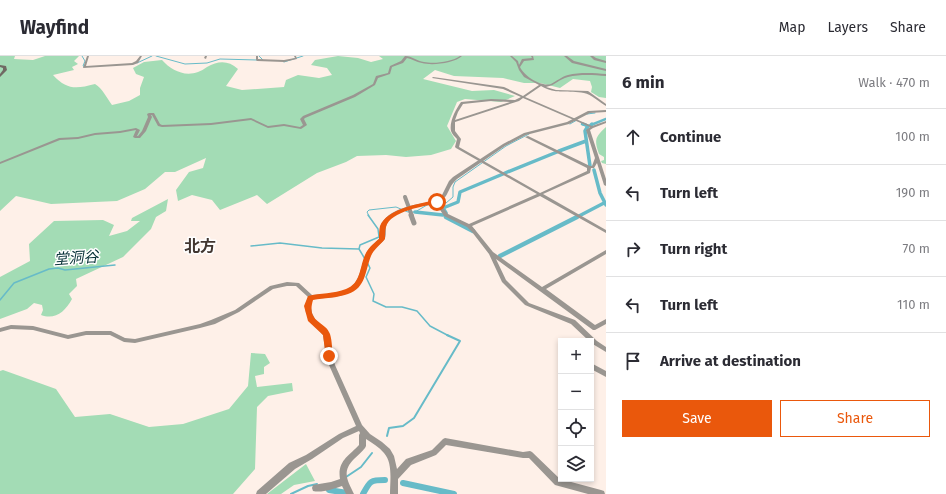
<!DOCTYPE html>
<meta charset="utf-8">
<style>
:root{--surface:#fff;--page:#f7f7f7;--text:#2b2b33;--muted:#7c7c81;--line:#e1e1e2;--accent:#ea580c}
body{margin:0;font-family:"Fira Sans","Noto Sans JP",sans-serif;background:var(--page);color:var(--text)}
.controls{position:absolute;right:12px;bottom:12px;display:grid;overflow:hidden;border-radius:0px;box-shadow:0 2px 6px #0003}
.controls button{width:36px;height:36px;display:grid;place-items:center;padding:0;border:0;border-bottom:1px solid var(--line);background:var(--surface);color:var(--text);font:20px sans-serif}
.stop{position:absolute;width:12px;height:12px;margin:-9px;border:3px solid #ea580c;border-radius:50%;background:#fff}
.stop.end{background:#ea580c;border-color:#fff;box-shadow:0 1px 4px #0008}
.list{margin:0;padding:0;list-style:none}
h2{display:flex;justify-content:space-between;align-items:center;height:52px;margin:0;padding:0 16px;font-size:17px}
h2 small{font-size:13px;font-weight:400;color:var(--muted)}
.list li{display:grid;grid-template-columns:26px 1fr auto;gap:12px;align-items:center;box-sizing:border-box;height:56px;padding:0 16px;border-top:1px solid var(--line)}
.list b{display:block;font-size:15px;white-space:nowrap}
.list em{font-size:13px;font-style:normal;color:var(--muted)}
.actions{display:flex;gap:8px;padding:12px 16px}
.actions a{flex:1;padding:9px 0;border:1px solid var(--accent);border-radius:0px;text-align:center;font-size:14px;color:var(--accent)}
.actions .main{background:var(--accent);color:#fff}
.icon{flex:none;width:22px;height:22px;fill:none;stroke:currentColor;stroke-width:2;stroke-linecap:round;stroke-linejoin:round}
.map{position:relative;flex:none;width:606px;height:438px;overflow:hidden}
header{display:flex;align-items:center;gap:24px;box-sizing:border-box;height:56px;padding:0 20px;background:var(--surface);border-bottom:1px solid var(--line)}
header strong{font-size:19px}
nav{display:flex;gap:22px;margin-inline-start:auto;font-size:14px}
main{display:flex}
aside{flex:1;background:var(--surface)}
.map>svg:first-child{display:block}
.green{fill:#a3dcb5}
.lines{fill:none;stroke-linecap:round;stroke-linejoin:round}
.stream-far2{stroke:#67bbc8;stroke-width:1}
.stream-far1{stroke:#67bbc8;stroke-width:1.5}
.stream{stroke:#67bbc8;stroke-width:2}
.canal-far3{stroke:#67bbc8;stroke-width:2.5}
.canal-far2{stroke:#67bbc8;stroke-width:3.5}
.canal-far1{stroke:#67bbc8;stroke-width:4.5}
.canal{stroke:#67bbc8;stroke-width:6}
.minor{fill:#9a9691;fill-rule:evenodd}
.tertiary{fill:#9a9691;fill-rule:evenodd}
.secondary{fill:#706a63;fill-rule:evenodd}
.minor-bridge-far1{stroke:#9a9691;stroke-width:4}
.minor-bridge{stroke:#9a9691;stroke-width:5}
.route{fill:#ea580c}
.labels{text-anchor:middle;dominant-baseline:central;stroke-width:3;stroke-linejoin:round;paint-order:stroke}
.water-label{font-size:15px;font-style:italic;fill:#053036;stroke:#fff}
.quarter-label{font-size:16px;font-weight:bold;fill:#423731;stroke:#fff}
</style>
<header>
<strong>Wayfind</strong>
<nav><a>Map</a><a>Layers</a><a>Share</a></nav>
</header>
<main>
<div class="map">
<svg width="606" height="438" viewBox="0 0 606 438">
<rect width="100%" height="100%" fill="#fef0e8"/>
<path class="green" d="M0,0H15L14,3L33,4L45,0H79L74,5L78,8L72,11L74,14L53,19C67,34 76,33 95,28C103,33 106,41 112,49L129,45L140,39V32L144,21L136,18L133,12L144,6L162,4C171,14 184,21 198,16C201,15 204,13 207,11C218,5 228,4 238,13L226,30L242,34L284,31L286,24L298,19L319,22L332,19L327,12L311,9L315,4L338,0L358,2L371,6L383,3L379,0H606V42L599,41L591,36L592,31L590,25L573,23L560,32L540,27H524L503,22L454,20L435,14L423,23L472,35L494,34L515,40L501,46L465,43L457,46L447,70L456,85L451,93L431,99L406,101L386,99L357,100L346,106L317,117L267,148L257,139L220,154L212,144L192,139L178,145L176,134L189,116L203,112L206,102L175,116H165L145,133L117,145L51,148L16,140L0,155Z
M606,71V108L602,107L601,105L604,104V101L599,98C594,84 595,81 606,71Z
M168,143L166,155L156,161L151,173L123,201L76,223L77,230L69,238L72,243C65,256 55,264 41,259L43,254L42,249L34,247L27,253L0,263V221L30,205L29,188L54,165L103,164L114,169L109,180L127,175L140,165H131L132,162Z
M251,297L265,298L270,307L264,311V318L255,320L257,331L292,327L293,335L268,340L257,351L255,413L233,438H0V315L3,314L56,333L75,361L110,358L149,371L183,368L229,353L248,330Z
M306,408L315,425L294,429L281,438H267Z"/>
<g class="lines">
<path class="stream-far2" d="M82,0L85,5L83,10L85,11
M156,0L185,8L207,7L220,3L257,4
M259,0L263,4
M284,6L303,0
M137,7L152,0
M587,58L595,57
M570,68L577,64
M369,160L367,156L369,154L396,151L408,156H415L427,149L446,147L453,141V131L455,126L506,90L529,78"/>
<path class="stream-far1" d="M251,190L280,187L322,192L359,193
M365,203L359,193L360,189L379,181L378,173L368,159
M367,206L370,212L366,221L374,238L373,245L386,251H402L417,255L430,270L449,280
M0,244L14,227L49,213L58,212L65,214L115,209"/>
<path class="stream" d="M387,380L389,372L403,370L414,362L460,285L447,279
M346,421L361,411L372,397
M291,438L308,430L317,428"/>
<path class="canal-far3" d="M582,68L586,69
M591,69L606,63"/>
<path class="canal-far2" d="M583,68L588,70L585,75L590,110
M591,69L592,68
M559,95L586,85
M594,114L600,137L606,149
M505,117L557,96
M415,156L443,159
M446,157L443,152L458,146L460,136L503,118
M579,160L604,147"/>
<path class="canal-far1" d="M446,161L473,175
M500,200L577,161"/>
<path class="canal" d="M403,427L454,438
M329,434L347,437
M363,438C370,425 370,424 385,424"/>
<path class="minor" d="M87,0H89L86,10L132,7L136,5L140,0H142L138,7L133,9L83,12Z
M205,0H207L206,3L204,2Z
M256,0H258V3L284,4L295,2L294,0H296L297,3L284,6L257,5L256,4Z
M405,0C412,0 417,5 424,6C434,8 452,6 460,0H462C455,7 432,10 422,7C416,6 412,3 407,2L403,7L392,11L390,18L378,22L375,29L355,41L305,62L304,63L307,69L301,73L284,70L268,72L251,64L211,69L162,71L158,70L152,59H151L152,61L146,75L140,82H135L133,81L136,74L120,77L95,79L78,83L60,84L0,108V106L59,82L78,81L95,77L120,75L136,72L140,74L137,80H138L142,75L148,61L147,58L149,57H154L160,68L162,69L211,67L251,62L268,70L284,68L300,71L303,69L300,63L303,60L353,39L373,28L376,20L388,17L390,10L401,5Z
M510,0H512L518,5L519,9L522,3L532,2L531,0H533L534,4L524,5L520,11C524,20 541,31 551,28C557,25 561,21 568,19C580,16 594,17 606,18V20C594,19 580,18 568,21C559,23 556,29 546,31L556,34L588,35L606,48V50C600,47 591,38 584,37C569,34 556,39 541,30L525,41L592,70L606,65V67L593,72L590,74L606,123V130L604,129L597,107L594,112H591L590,117L543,138L606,174V177L540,140L472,170L493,196L542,231L606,194V198L546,233L595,269L606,263V268L595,274H593L496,203L506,224L529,247L575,264L597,285L606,291V296L591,287V285H589L571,268L525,249L502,226L489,198L472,176L467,171L444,160L435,146L437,145H438L448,158L469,168L537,138L456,92L455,91L457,83C455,81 452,78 451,75C449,66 456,53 461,46L491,43L515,44L521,41L503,33L432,22L433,21L504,31L523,40L539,29L524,21L519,14L516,6ZM523,42L590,71L586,74L595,102L592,110H590L528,80L525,81L587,112V115L540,137L459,91L461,83L455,75V66L519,45ZM491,45L510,46L455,64L458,56L463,48Z
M564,0H567L574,5L606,13V15L572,7Z
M590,0H593L596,2L606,5V7L594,4Z
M431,146H432V148C418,151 400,152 389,164C383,171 388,178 384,184C381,188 376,190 373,195C368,202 367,211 365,218C357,242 334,241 313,243L311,247V252L312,257L316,265L329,278L332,300L335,309L362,369L370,378L382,386L390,393L394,400L397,413L406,403L432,394L443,383L445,382L523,396L530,395L532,396L560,423L601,434L604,435L605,438H588L555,429L529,402H523L446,389L436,399L411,409L398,423V438H390C390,425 393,407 384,397C379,391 372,387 366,383V390L365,392C362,396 358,399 354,403C341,416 348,425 354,438H346L342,430C333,433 322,437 313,435L312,432L313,429L331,426L340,423C337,405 349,400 359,389V379L360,377L359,375L343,382L312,403L295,413L266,438H256L257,435L289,407L306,399L339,378L356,370L329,309L326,300L323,279L313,268L306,257L305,252L306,247L308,241L296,230H287L273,233L239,256L215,268L200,272L135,287L124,286L110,279H86L68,283L33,274L11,273L0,276V272L11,269L33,270L68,279L86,275H111L125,282L135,283L200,268L211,264L235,254L270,230L287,226L299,227L312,239C322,238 334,239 344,235C361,229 360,210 367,196C370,191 375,186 380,182C381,178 380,174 381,170C386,153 416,148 431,146Z
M591,307L606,315V321L591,313Z"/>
<path class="tertiary" d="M606,54V56L590,57L569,68L526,79L505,90L457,123C444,135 452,143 431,149L428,147L440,142L442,139L449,125L453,121L503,88L524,77L567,66L588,55Z"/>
<path class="secondary" d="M0,9L6,10L7,14L0,21V18L3,14V12L0,11Z"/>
<path class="minor-bridge-far1" d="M405,141L412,160"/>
<path class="minor-bridge" d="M411,159L414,167"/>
</g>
<path class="route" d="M437,144L440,146L439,147C425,150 390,155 386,171C385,174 385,180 385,183C380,189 374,193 371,200C365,215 366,232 348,238C337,242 324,242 313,244C306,267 326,265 330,278C332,284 332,293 333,300L332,302H326L323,279L308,265L304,250L308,240C320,237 334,238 346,233C361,227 359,213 365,199C368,192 373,188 379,183C379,179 379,174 380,170C386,153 421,147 437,144Z"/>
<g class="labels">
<g class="water-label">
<text transform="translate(76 202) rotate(-4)">堂洞谷</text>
</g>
<g class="quarter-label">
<text x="200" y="190">北方</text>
</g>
</g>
</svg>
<div class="controls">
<button>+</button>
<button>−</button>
<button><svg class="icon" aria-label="locate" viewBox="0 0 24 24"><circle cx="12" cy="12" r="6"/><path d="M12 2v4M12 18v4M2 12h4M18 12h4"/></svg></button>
<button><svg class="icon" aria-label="layers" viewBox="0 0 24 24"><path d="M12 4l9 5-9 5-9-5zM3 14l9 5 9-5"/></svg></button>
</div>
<div class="stop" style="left:437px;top:146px"></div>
<div class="stop end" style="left:329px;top:300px"></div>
</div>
<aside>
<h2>6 min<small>Walk · 470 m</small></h2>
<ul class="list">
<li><svg class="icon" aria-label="ahead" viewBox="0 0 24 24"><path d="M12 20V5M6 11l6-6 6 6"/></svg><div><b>Continue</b></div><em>100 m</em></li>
<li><svg class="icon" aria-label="left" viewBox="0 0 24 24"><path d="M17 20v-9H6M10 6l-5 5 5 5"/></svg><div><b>Turn left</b></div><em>190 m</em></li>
<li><svg class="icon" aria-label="right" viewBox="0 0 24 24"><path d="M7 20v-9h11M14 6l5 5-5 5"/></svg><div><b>Turn right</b></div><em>70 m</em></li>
<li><svg class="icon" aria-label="left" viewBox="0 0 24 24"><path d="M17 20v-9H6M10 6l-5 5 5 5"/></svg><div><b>Turn left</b></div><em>110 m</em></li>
<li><svg class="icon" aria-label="arrive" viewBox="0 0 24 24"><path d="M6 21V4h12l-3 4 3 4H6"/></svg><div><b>Arrive at destination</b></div></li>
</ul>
<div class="actions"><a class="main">Save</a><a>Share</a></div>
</aside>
</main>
